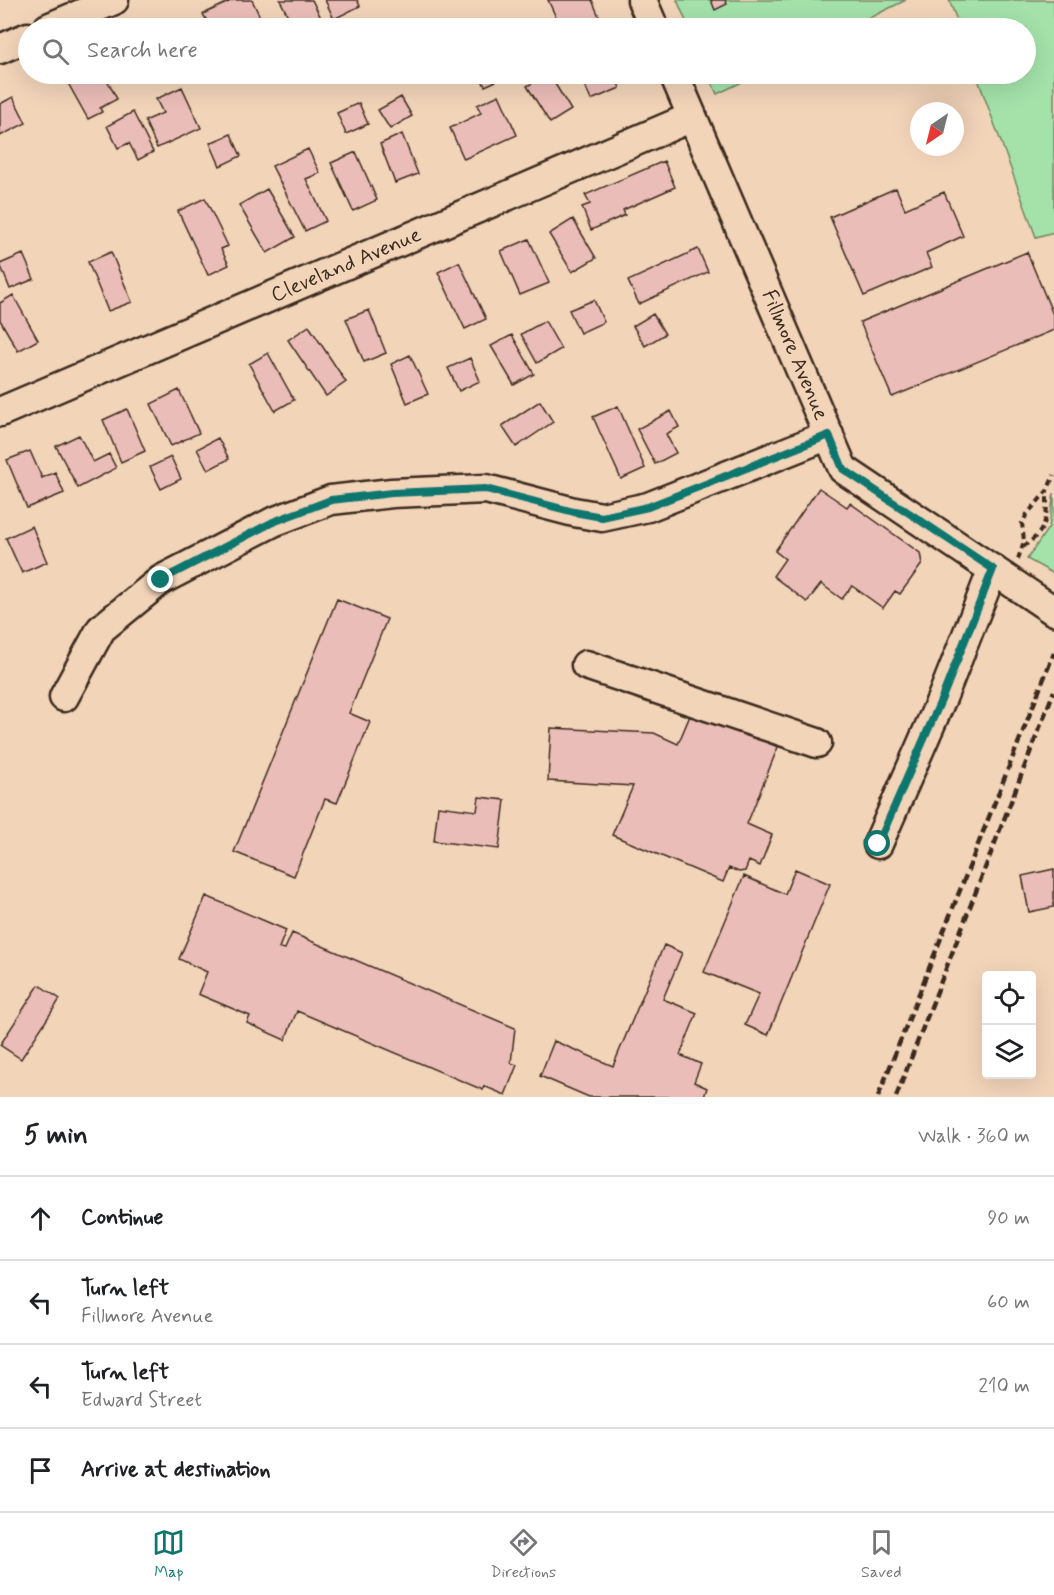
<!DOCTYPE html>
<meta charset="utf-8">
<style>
:root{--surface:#fff;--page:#f6f6f6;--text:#202124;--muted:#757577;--line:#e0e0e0;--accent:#0f766e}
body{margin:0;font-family:Mynerve,sans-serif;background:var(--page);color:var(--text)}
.controls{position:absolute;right:18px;bottom:18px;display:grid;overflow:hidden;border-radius:6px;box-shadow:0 6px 24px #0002}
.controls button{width:54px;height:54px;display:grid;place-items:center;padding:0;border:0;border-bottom:2px solid var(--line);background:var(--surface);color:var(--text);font:30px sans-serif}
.compass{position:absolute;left:910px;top:102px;width:54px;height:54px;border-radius:50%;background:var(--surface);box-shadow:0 6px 24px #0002;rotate:215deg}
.stop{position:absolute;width:18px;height:18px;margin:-14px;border:4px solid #0f766e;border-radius:50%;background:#fff}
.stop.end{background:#0f766e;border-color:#fff;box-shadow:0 2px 6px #0008}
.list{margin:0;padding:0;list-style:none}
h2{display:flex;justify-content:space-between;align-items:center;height:78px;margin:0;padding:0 24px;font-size:26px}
h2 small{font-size:20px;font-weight:400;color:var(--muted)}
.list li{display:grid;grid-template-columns:39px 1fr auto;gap:18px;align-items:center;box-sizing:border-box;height:84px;padding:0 24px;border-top:2px solid var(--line)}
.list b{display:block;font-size:22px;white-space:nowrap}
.list p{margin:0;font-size:20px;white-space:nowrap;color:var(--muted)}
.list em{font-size:20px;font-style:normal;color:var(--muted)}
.icon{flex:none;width:33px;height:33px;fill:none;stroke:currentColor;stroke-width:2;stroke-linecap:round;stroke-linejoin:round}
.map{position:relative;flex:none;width:1054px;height:1097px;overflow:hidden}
.search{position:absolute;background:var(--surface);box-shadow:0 6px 24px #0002;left:18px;right:18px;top:18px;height:66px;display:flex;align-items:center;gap:15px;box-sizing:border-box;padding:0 21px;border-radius:33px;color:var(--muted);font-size:22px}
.sheet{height:414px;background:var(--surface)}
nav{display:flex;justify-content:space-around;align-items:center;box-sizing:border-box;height:84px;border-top:2px solid var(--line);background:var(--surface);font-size:16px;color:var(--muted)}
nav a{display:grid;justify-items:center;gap:3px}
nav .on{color:var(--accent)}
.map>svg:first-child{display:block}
.green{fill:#a4e2aa;stroke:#708664;stroke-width:1.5}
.building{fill:#ebbdb8;stroke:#3b2a1e;stroke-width:1.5}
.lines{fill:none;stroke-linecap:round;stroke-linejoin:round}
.minor-casing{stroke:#3b2a1e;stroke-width:33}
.path{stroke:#3b2a1e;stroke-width:4;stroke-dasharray:6 4.5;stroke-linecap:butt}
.minor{stroke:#f2d4b9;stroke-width:28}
.rail{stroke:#3b2a1e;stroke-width:4.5;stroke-dasharray:9 4.5;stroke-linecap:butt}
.route{stroke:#0f766e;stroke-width:8}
.labels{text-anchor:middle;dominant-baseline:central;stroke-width:6;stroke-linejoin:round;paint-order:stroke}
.street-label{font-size:21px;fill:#3b2a1e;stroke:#f2d4b9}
</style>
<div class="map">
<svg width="1054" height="1097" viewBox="0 0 1054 1097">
<rect width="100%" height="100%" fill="#f2d4b9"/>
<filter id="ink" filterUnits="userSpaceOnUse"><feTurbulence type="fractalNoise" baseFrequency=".0167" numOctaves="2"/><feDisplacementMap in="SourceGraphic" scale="12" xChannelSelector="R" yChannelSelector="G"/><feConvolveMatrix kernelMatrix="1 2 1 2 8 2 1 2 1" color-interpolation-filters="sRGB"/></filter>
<g filter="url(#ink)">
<path class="green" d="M677,0H906L849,28H689Z
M949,0H1054V232L1036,237L976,74H1026V28H960Z
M708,74H759L717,94Z
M1054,493V574L1027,559L1049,527Z"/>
<path class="building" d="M233,0H252L261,19L242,27L243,28H211L203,14Z
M280,0H312L322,20L305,28H294Z
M325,0H357L360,6L334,19Z
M548,0H592L604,28H561Z
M711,0H725L727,4L715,10Z
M69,74H104L117,99L100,108L102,112L88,119L64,76Z
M479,74H512L485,86Z
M549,74L571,110L550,123L527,86Z
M580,74H614L620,88L591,100Z
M182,87L201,128L157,148L145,121L163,113L156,99Z
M499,95L517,135L464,159L450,128L481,113L477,105Z
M13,97L26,123L0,136V104Z
M401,97L412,116L390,129L378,110Z
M359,103L368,124L346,134L337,113Z
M133,112L153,152L138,160L129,143L118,148L107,126Z
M231,134L241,156L220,166L210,143Z
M402,134L418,174L395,183L380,144Z
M308,149L320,173L306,179L326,221L305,231L272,166Z
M356,152L377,200L353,211L331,163Z
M664,161L675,187L623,210L625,215L591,230L582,207L590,204L585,195Z
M896,188L905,209L944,192L963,236L926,253L932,267L864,296L830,217Z
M267,189L295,237L267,253L239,205Z
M205,198L228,246L221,249L229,265L208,275L178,211Z
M573,219L596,258L572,272L549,234Z
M529,239L549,283L520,295L501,251Z
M698,249L708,272L639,304L628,281Z
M111,252L132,302L108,311L88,262Z
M1027,252L1054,317V330L892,397L860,322Z
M23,254L34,279L10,289L0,264Z
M459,262L486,319L465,329L438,272Z
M13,295L38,340L18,351L0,320V303Z
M594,300L604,322L580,333L569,310Z
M369,310L386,353L364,362L346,319Z
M653,314L665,334L645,346L633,326Z
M545,321L561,349L537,363L521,334Z
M309,326L346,382L326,396L288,340Z
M512,335L534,374L514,385L491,346Z
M268,353L294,400L275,411L249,364Z
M410,355L428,394L407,403L391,364Z
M470,358L480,381L459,391L448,368Z
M179,390L199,433L171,446L151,404Z
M540,401L553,422L516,447L502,426Z
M618,406L645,468L621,479L593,417Z
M127,409L145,451L121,462L103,420Z
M671,411L679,427L666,434L676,453L655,464L637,429Z
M79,435L93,462L109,454L116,468L78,488L56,446Z
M218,438L229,459L208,470L197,449Z
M30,451L42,478L55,472L64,493L27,508L7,460Z
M171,457L181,479L161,489L150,467Z
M819,488L847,507L850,503L920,553L922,564L900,594L895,591L883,608L852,586L842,599L821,584L807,602L773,576L785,559L775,551Z
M32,526L47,562L22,573L6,538Z
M337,599L387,619L349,713L370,722L337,803L325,799L294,876L234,852Z
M692,711L778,747L747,824L772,835L760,866L749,861L745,871L739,872L729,868L723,882L612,835L633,786L548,781L551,728L654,733L678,744Z
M479,797L505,800L499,849L434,841L438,806L477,811Z
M795,869L830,884L768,1035L745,1025L759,994L704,972L744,876L785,894Z
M1054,869V907L1029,912L1022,876Z
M206,896L286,930L279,948L285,949L292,933L515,1028L511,1063L517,1065L505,1095L484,1086L483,1090L297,1011L285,1040L247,1023L250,1016L198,994L207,972L179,959Z
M664,945L682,953L663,999L697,1013L680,1055L701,1064L694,1082L707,1088L704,1097H589L540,1076L554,1041L613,1066Z
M39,985L60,999L21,1059L0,1045Z"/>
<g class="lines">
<defs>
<path id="minor" d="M642,0L654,28
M48,28L114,0
M0,49L28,37
M674,74L843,469L1054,611
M0,412L692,117
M586,665L817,743
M64,697L101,629L161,580L273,522L331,500L392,493L486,489L574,512L602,517L648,507L829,435
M878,844L942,698L993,569"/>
</defs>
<use href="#minor" class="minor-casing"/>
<path class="path" d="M1023,547C1028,543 1034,539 1038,534C1048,523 1047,506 1047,492
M1018,559L1024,541L1022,523L1027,514L1047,491L1054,475"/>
<use href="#minor" class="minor"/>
<path class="rail" d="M878,1097L1054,653
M896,1097L1054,691"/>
</g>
</g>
<g class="lines" filter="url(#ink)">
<path class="route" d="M161,580L273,522L331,500L392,493L486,489L574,512L602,517L648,507L829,435L843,469L993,569L942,698L878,844"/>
</g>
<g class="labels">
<g class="street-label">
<text transform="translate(346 265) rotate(-23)">Cleveland Avenue</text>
<text transform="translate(795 355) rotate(67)">Fillmore Avenue</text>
</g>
</g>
</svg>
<div class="controls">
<button><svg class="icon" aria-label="locate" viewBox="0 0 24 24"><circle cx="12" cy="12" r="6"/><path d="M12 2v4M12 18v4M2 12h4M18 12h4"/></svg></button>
<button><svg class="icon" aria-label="layers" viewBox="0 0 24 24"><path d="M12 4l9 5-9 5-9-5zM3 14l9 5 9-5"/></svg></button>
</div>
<svg class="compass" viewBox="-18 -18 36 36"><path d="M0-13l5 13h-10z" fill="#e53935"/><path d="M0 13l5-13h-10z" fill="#757577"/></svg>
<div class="stop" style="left:878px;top:844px"></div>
<div class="stop end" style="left:161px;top:580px"></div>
<div class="search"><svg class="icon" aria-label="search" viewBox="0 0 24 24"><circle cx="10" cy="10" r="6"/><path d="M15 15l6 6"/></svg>Search here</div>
</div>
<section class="sheet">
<h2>5 min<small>Walk · 360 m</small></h2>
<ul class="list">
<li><svg class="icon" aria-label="ahead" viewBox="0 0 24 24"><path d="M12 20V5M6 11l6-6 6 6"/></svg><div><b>Continue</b></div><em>90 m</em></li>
<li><svg class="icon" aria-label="left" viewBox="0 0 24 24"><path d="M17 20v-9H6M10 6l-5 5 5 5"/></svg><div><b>Turn left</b><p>Fillmore Avenue</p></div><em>60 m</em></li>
<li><svg class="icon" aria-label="left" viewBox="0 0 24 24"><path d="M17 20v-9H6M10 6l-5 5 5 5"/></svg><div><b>Turn left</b><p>Edward Street</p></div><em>210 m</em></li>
<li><svg class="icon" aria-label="arrive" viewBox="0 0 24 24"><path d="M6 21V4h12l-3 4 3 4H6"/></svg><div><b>Arrive at destination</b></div></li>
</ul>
</section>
<nav>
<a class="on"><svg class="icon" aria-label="map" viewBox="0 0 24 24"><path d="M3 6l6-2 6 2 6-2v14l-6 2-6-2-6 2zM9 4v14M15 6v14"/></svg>Map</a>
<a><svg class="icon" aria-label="directions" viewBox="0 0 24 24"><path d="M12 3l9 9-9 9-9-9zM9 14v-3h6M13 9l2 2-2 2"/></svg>Directions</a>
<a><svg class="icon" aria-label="saved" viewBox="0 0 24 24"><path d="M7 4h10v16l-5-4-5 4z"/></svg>Saved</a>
</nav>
